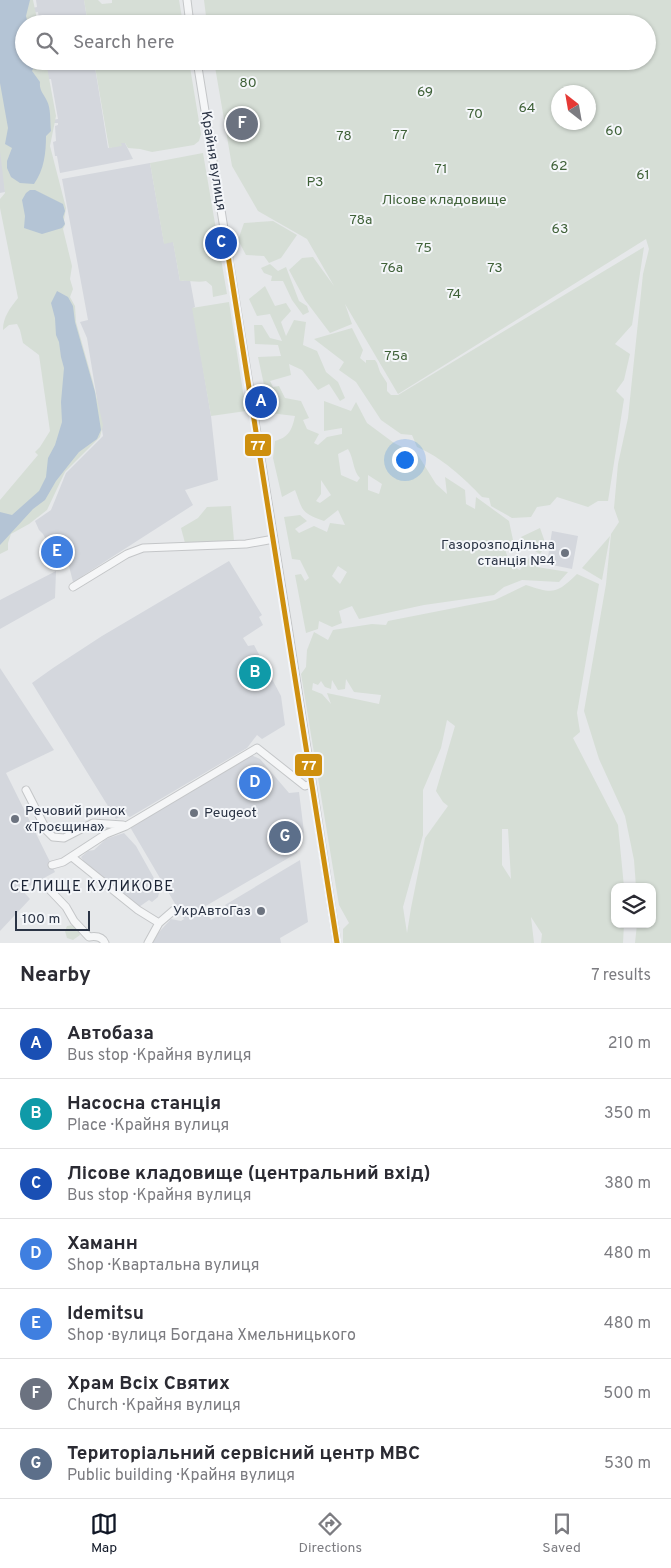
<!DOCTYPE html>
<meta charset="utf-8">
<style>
:root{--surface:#fff;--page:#f2f2f3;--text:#2b2b33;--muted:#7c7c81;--line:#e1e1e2;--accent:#111827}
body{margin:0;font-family:Overpass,sans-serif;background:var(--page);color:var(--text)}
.controls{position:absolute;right:15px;bottom:15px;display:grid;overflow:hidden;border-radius:10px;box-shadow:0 1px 4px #0004}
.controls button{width:45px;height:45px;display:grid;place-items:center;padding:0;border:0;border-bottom:1px solid var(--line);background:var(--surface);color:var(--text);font:25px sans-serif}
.compass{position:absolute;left:551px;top:85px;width:45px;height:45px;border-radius:50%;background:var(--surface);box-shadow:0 1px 4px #0004;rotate:329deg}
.scale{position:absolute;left:15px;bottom:12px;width:75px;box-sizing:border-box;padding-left:5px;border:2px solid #2b3445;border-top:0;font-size:14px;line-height:18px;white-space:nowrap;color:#2b3445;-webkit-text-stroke:4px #f4f6f9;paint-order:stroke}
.you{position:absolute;left:404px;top:459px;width:18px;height:18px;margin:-12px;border:4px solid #fff;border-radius:50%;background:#1a73e8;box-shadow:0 0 0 8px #1a73e833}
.badge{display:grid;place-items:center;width:32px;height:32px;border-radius:50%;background:var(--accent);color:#fff;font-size:16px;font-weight:700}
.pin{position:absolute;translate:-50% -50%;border:2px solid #fff;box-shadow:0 1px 5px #0006}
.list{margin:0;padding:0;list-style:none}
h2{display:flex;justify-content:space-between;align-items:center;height:65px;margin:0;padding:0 20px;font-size:21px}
h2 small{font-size:16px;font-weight:400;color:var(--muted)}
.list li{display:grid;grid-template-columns:32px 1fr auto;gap:15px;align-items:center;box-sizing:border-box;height:70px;padding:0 20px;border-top:1px solid var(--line)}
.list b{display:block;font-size:19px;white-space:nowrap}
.list p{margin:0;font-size:16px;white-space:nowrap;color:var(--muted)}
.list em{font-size:16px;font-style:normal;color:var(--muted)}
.icon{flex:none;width:28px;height:28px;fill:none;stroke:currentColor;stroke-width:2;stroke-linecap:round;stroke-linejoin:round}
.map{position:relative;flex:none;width:671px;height:943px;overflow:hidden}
.search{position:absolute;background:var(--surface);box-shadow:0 1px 4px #0004;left:15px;right:15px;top:15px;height:55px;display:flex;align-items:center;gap:12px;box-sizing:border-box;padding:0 18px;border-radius:28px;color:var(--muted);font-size:19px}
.sheet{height:555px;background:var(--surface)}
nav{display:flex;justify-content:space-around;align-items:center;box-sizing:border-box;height:70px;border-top:1px solid var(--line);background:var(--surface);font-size:14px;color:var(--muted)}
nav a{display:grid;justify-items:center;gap:2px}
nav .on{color:var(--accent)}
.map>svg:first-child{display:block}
.built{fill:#d4d7dd}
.green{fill:#d6ded6;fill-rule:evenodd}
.water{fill:#b4c4d5}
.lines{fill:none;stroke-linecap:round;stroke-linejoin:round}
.minor-casing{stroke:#c4c6c8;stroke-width:9}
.minor{stroke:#f5f6f7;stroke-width:7}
.bus-1-casing{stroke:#f4f6f9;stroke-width:9}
.bus-1{stroke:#ce8f0e;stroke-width:5}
.poi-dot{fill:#6c737f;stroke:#f4f6f9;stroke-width:2}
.labels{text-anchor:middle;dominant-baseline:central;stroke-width:4;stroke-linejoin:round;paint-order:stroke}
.park-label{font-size:14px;fill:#3f6138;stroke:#f4f6f9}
.street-label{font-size:14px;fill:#2b3445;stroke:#f4f6f9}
.poi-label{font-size:14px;fill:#2b3445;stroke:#f4f6f9;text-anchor:end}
.neighbourhood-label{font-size:15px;letter-spacing:1px;fill:#1d2536;stroke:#f4f6f9}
.line-badge{stroke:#f4f6f9;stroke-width:2}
.badge-label{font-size:14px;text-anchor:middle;font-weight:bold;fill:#fff}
</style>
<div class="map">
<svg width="671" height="943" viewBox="0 0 671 943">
<rect width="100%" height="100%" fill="#e6e8ea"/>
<path class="built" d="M36,0H84L88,24H40L38,12L33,13L32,8L37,7Z
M38,61H94L108,148L121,145V143H125L133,159L60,173L57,156H55L53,142L56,141L55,126L58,125V123H53L52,120L58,119L51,79L41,80Z
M0,109L5,192L0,193Z
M150,163L164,243L173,241L180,281L190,280L195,307L193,308L211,416L218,480L185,490L193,505L84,575L79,579L80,581L73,582L68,562L60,566L43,534L39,530L35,521L51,510L66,473L103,436L87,338L80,322L88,320L62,179Z
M552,531L578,536L572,569L547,564Z
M229,561L262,615L259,617L263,625L243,638L248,646L254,645L281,696L285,725L262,739L257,735L247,748L130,817L124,814L116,819L32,683L53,668L102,636Z
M56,571L55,598L0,629V600Z
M0,668L54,750L6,773L55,872L22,890L30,899L0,931Z
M251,755L260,759L289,793L299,792L304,832L297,853L204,907L211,920L228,909L225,905L300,860L308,922L280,938L281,943H149L171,919L181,921L184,919L130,827Z
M124,833L136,846L160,889L158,897L152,902L149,900L139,907L84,862L81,857L88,851L94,850L106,839Z"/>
<path class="green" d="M0,0H33L38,24H24V61L46,62L56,116L50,146L66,208L64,220L65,225L63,229L72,266L70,279L73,289L70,297L75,306L76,322L93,382L103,425L100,437L65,472L47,510L29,524L11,534L8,543V550L0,554V500L38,455L35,452L40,447L50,431L39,355L23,343L20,330L17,324L9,325L3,330C3,317 10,308 18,298L0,208V199L5,193L0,151Z
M84,0H98L102,4L112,3V0H179L183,24H88Z
M204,0H671V943H635L637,924H652V887H636L634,860L625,816L599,759L584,711L606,584L611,534L619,522L614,508L618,464L628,418L643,274L649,249L646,239L398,394L345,304L352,324L330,333L305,300L289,270L302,258L313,257L334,286L307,239L258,211L232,166L214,61H647V24H207ZM588,92V122H558V92Z
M94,61H189L201,134L199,141L194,145L152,152L140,149L128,148L125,143H121L122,146L109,148Z
M203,153L227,294L213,297L212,286L206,281C197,283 190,280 180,281L173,242L164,244L150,163Z
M273,221L297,235L281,258L269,263L264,256L246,255L238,240L244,223Z
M644,247L632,325L615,344L630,354L624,380L616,391L624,399L608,501H598L588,507L557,497L550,505L537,507L531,517L512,518L491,506L489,498L482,497C464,478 441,457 417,447L412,435L401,434L381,420L356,382L339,370L344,362L314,339L352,328L363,350L360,358L366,363V360H375L377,363L380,372L387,383V391L391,395H398Z
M270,264L278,271L286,267L299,301L307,306L309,312L303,315L292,300L283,281H271L272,276L264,273L261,268Z
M265,286L275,306L286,303L291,311L281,322L286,336L294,320L306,322L303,345L317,351L326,372L338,382L345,398L340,401L329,384L318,390L302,370L289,364L291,375L270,381L273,387L279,386L285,398L301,401L309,418L303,420L307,429L319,434L314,443L318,445L327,437L342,434V428L324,431V401L351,411L356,402L367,423L394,443L418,455L436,484L447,494L445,477L465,490L466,504L475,509L476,497L509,521L513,540L504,546L510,565L520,570L532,554L537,567L568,572L559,582L522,580L504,587L494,595L424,605L359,619L352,606L339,611L342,623L332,627L319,621L318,629L306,633L295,575L301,574L305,581L309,578L300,560L292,559L284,517L300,515L307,521L295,529L299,533L314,526L327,532L330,523L345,525L338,510L324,521C301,513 303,511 295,490L282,497L273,458L275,441C289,437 292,430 295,416L270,413L258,357L281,356L278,345L255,344L254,325H262L270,338L282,341L270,314L257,316L249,299ZM348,449C354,459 353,471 360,478L357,482L341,475L338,454ZM368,475L382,484L379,494L368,490ZM321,480L331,495L320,503L316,501L321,494ZM338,566L347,572L340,584L332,576Z
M229,302L246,411L211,416L192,308Z
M231,506L234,541L185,543L181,528L198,518L207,507Z
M540,528L546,545L540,554L530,548L521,537Z
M610,536L602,580L582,568Z
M577,574L599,584L577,713L580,732L573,738L618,825L624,887H615V924H624L623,943H541L542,934L531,917L534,943H343V929L349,923L339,905L301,674L306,667L307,650L314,632L328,640L333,630L372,624L386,625L388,621L495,600L526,585C554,594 556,594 577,574ZM346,679L354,692L381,695L379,704L327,693L331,704L322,694L312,690L313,683L318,685L321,681L325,687L331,689L332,680L338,690L345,689ZM447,720L455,726L436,791L443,802L448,806L425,838L411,908L407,933L403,907L423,835V790L441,748ZM502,829H508L511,879L502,865Z
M73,925L78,928L80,935L73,940L67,938L65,931L67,926Z"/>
<path class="water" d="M0,0H30L26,16L28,24H24V61H36L32,71L40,82C39,91 44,94 47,101C51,108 50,122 51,131L46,136C46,153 44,170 34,184L20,183L11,177L7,168V161L12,148L5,144L8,128L0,83Z
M30,190H35L63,204L65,211L63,217L65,224L62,228L42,234L24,228L25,216L22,200L26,193Z
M57,291L68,297L73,306L75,322L95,392L101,430L97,439L79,452L71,462L56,481L45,500L33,509L0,545V512L12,515L39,491L46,477L48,458L55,445L62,422L61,402L64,368L61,357L59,342L56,335L55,318L51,303Z"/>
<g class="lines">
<defs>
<path id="minor" d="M187,0L190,24
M197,61L287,620L337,943
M73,587L127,554L143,548L246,544L274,539
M26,790L47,831L53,837L64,838L93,823L123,825
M72,857L138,910L159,923
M52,865L63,862L106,834L126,826L257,748L305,786L312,784
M49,889L66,907L74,921L89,937C95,936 102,936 105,943
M148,943L159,923L174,910"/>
</defs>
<use href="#minor" class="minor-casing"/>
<use href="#minor" class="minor"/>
<defs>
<path id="bus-1" d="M224,230L337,943"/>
</defs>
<use href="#bus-1" class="bus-1-casing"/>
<use href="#bus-1" class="bus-1"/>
</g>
<g class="poi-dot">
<circle cx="565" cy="553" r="5"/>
<circle cx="194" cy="813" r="5"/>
<circle cx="15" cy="819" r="5"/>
<circle cx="261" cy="911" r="5"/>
</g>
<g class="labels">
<g class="park-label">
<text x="248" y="83">80</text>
<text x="425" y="92">69</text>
<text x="527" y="108">64</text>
<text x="475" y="114">70</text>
<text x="614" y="131">60</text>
<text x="400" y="135">77</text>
<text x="344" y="136">78</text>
<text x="559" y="166">62</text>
<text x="441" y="169">71</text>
<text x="643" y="175">61</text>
<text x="315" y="182">Р3</text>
<text x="444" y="200">Лісове кладовище</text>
<text x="361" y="220">78а</text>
<text x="560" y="229">63</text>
<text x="424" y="248">75</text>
<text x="392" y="268">76а</text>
<text x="495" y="268">73</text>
<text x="454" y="294">74</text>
<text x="396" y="356">75а</text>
</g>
<g class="street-label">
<text transform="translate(213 161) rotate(81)">Крайня вулиця</text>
</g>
<g class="poi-label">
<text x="555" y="545">Газорозподільна<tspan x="555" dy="16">станція №4</tspan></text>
<text x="25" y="811" text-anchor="start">Речовий ринок<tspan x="25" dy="16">«Троєщина»</tspan></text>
<text x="204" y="813" text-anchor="start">Peugeot</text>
<text x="251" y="911">УкрАвтоГаз</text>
</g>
<g class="neighbourhood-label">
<text x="92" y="887">СЕЛИЩЕ КУЛИКОВЕ</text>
</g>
</g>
<g class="line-badge">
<rect x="244" y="433" width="28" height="24" rx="5" fill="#ce8f0e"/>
<rect x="294" y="753" width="29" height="24" rx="5" fill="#ce8f0e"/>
</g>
<g class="badge-label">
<text x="258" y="450">77</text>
<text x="309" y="770">77</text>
</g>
</svg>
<div class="controls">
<button><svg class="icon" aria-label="layers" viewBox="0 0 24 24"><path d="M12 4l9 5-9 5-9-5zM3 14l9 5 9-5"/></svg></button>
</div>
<svg class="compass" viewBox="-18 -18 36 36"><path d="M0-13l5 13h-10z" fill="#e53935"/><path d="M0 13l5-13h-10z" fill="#7c7c81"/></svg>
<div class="scale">100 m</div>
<div class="you"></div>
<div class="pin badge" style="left:261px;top:402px;background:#1a4fb4">A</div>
<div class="pin badge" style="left:255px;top:673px;background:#0f9aa8">B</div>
<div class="pin badge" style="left:221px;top:243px;background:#1a4fb4">C</div>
<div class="pin badge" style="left:255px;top:783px;background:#3f7fe0">D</div>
<div class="pin badge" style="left:57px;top:552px;background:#3f7fe0">E</div>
<div class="pin badge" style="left:242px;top:124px;background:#6b7280">F</div>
<div class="pin badge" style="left:285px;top:837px;background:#5c6f8a">G</div>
<div class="search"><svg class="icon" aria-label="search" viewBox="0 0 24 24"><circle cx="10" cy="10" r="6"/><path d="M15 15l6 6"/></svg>Search here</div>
</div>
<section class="sheet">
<h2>Nearby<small>7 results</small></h2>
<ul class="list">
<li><span class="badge" style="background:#1a4fb4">A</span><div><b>Автобаза</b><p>Bus stop · Крайня вулиця</p></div><em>210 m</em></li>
<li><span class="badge" style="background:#0f9aa8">B</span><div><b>Насосна станція</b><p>Place · Крайня вулиця</p></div><em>350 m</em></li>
<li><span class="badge" style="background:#1a4fb4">C</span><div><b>Лісове кладовище (центральний вхід)</b><p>Bus stop · Крайня вулиця</p></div><em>380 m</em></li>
<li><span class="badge" style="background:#3f7fe0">D</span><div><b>Хаманн</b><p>Shop · Квартальна вулиця</p></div><em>480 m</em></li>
<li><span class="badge" style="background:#3f7fe0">E</span><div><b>Idemitsu</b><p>Shop · вулиця Богдана Хмельницького</p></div><em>480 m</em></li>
<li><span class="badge" style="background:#6b7280">F</span><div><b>Храм Всіх Святих</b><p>Church · Крайня вулиця</p></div><em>500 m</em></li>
<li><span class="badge" style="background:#5c6f8a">G</span><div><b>Територіальний сервісний центр МВС</b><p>Public building · Крайня вулиця</p></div><em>530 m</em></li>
</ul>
</section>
<nav>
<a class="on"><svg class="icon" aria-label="map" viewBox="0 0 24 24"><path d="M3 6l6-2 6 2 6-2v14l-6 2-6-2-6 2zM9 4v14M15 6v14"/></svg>Map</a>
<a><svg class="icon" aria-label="directions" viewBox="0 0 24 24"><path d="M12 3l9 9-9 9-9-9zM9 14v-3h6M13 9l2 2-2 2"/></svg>Directions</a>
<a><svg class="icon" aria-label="saved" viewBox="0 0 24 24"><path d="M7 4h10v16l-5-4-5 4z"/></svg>Saved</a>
</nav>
